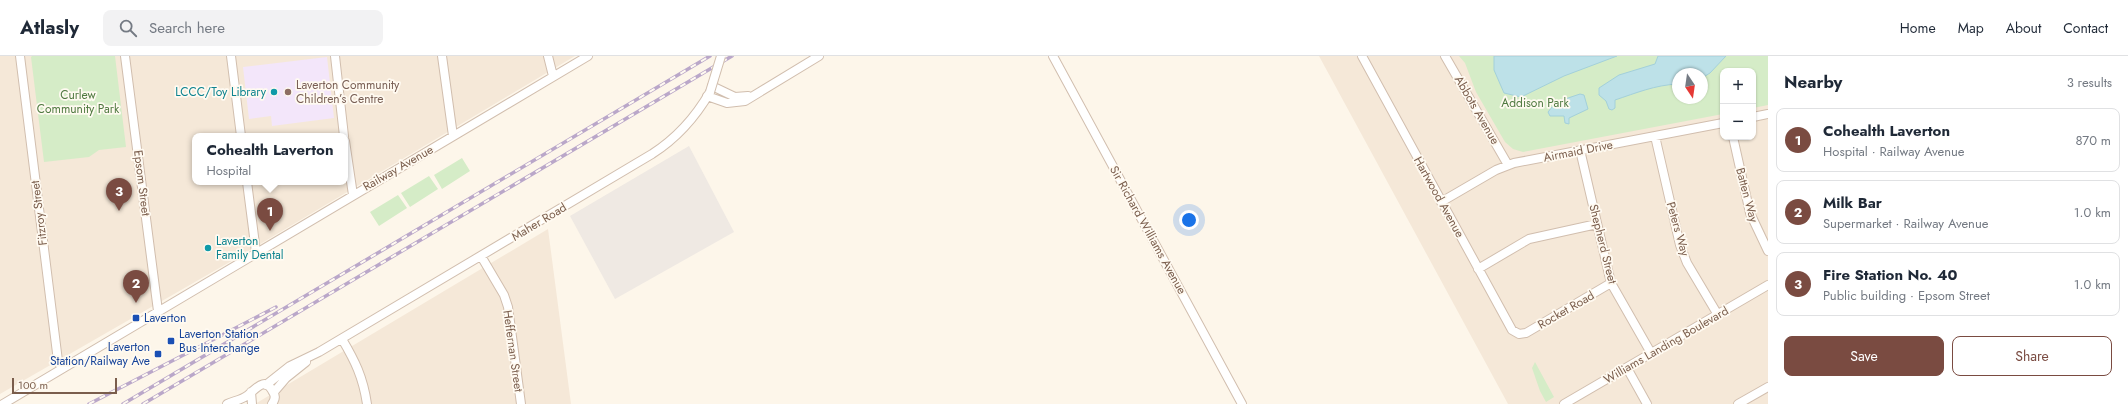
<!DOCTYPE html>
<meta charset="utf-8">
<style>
:root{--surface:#fff;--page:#f2f2f3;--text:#1f2937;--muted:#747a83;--line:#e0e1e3;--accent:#7a4b41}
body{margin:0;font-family:Jost,sans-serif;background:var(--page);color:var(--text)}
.controls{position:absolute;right:12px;top:12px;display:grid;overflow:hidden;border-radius:8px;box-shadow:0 1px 3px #0004}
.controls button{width:36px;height:36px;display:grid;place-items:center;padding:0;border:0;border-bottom:1px solid var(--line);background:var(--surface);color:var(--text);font:20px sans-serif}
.compass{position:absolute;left:1672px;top:12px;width:36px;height:36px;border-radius:50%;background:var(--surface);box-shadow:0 1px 3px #0004;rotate:167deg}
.scale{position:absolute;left:12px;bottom:10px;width:105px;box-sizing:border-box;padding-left:4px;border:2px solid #7a5d4c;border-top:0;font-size:11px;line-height:14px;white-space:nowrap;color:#7a5d4c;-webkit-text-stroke:3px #fffaf1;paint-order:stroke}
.you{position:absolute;left:1189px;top:164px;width:14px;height:14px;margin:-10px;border:3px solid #fff;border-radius:50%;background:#1a73e8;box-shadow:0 0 0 6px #1a73e833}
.badge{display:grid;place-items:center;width:26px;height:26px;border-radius:50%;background:var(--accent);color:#fff;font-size:13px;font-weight:700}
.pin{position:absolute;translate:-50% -33px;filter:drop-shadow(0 1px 2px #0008)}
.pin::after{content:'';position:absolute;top:21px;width:14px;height:12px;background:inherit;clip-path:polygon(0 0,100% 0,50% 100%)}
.popup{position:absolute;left:192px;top:77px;width:156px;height:52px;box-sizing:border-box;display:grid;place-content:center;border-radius:8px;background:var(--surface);filter:drop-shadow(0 1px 3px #0005);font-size:13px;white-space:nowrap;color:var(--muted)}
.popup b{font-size:15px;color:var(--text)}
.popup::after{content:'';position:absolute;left:50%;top:100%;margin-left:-8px;border:8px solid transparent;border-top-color:var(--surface)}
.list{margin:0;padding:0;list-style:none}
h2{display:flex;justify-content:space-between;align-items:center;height:52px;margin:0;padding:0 16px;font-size:17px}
h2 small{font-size:13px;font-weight:400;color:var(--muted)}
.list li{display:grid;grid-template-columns:26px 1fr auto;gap:12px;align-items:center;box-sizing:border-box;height:64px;margin:0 8px 8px;padding:0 8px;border:1px solid var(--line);border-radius:8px}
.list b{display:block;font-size:15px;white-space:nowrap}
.list p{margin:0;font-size:13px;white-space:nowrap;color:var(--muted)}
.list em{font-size:13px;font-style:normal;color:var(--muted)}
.actions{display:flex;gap:8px;padding:12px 16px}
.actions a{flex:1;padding:9px 0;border:1px solid var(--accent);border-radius:8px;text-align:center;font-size:14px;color:var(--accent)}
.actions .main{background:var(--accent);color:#fff}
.icon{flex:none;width:22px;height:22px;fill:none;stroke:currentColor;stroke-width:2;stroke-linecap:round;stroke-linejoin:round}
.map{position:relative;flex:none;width:1768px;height:348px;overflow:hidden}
header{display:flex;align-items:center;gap:24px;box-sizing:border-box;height:56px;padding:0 20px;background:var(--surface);border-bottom:1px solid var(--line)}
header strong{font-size:19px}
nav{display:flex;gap:22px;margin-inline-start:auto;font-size:14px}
.search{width:280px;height:36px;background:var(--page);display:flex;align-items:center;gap:10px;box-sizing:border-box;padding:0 14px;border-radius:8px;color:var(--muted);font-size:15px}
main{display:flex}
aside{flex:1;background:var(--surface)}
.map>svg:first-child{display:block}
.residential{fill:#f5e8d8;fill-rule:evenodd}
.industrial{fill:#efe9e3}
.education{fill:#f3e6fa}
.green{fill:#d5ecc7;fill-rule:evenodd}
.water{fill:#bde1e8;stroke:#a3d0da}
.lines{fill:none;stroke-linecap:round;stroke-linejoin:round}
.minor-casing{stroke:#d1beae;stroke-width:10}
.minor{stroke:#fff;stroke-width:8}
.rail-casing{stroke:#baa7c9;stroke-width:3.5}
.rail{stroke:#fffaf1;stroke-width:2;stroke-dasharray:6;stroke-linecap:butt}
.minor-bridge-casing{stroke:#d1beae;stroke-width:10;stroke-linecap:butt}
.minor-bridge{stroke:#fff;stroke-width:8}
.culture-dot{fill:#0f9aa8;stroke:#fffaf1;stroke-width:1.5}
.education-dot{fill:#8d6e63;stroke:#fffaf1;stroke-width:1.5}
.transit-dot{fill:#1a4fb4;stroke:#fffaf1;stroke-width:1.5}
.labels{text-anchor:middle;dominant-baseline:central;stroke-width:3.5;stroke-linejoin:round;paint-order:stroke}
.education-label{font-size:12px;fill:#785e54;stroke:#fffaf1;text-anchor:start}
.culture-label{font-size:12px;fill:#0d838f;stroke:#fffaf1;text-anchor:end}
.park-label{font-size:12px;fill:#507a41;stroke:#fffaf1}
.street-label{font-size:12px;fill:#7a5d4c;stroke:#fffaf1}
.transit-label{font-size:12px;fill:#164399;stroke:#fffaf1;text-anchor:start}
</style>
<header>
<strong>Atlasly</strong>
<div class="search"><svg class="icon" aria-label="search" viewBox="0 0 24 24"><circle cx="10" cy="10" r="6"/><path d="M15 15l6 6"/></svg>Search here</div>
<nav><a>Home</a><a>Map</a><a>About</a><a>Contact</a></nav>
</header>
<main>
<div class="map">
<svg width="1768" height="348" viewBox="0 0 1768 348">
<rect width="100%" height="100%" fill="#fdf6ea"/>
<path class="residential" d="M0,0H575L235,203L0,338ZM195,80H345V126H195Z
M1319,0H1768V348H1508ZM1723,15H1753V81H1723ZM1678,18H1702V42H1678Z
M548,173L571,348H255Z"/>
<path class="industrial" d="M689,90L734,176L615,243L570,160Z"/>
<path class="education" d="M327,1L334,62L272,70L271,60L249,63L243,11Z"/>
<path class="green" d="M32,0H115L126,91L99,94L89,101L44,106L31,1Z
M1459,0H1768V49L1753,52V15H1723V58L1523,96L1513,93L1505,86L1476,36L1465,7ZM1678,18H1702V42H1678Z
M462,102L470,115L442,133L434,119Z
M429,120L438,133L410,151L401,137Z
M398,139L407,152L379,170L370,156Z
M1535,306L1554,341L1546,346L1540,335L1532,312Z"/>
<path class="water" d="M1494,0H1617L1564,20L1521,41L1504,37L1494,14Z
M1658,0H1726L1710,17L1702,22V18H1678V28C1655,29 1636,37 1615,44V52L1612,54L1609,53L1606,45L1599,39V32L1619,19L1655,8Z
M1580,38L1584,39L1588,53L1569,62V68L1565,67L1564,60H1550L1548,56L1556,46Z"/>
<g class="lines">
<defs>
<path id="minor" d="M20,0L58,305L62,313
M125,0L158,255
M231,0L241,80
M335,0L344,80
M442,0L453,80
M548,0L553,20
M1053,0L1242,348
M1362,0L1512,274L1519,278L1526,277L1611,227
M1445,0L1508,109
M712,30L735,41L748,40
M707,40L727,47L745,45L819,0
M1753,61L1768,58
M1655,80L1680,189L1687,207L1718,259
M1733,81L1750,157L1768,195
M345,85L353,139
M1580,94L1611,227L1651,297
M247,126L256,196
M1441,146L1496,114L1514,107L1723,67
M481,200L504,239L508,251L521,348
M1478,213L1529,183L1597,168
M342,283C355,305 363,321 367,348
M1627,312L1647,348
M266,329L290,310L319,296L652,98C677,82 695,62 710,36
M251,336L252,348
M274,336L286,322L306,306
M3,348L588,0
M227,348C233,345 242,344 248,339C255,334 265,319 273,336C276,340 275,344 272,348
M1564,348L1768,229
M1738,348L1768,331"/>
</defs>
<use href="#minor" class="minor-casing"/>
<use href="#minor" class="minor"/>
<defs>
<path id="rail" d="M89,348L276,251
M123,348L710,0
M143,348L732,0"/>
</defs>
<use href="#rail" class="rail-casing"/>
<use href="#rail" class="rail"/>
<defs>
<path id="minor-bridge" d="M710,36L721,0"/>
</defs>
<use href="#minor-bridge" class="minor-bridge-casing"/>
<use href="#minor-bridge" class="minor-bridge"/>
</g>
<g class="culture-dot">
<circle cx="274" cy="36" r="4"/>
<circle cx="208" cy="192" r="4"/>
</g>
<circle class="education-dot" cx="288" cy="36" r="4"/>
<g class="transit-dot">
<rect x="132" y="258" width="8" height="8" rx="2"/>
<rect x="167" y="281" width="8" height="8" rx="2"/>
<rect x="154" y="294" width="8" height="8" rx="2"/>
</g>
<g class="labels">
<g class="education-label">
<text x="296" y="29">Laverton Community<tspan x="296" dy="14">Children’s Centre</tspan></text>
</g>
<g class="culture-label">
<text x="266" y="36">LCCC/Toy Library</text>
<text x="216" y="185" text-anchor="start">Laverton<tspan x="216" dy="14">Family Dental</tspan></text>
</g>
<g class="park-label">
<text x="78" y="39">Curlew<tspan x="78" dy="14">Community Park</tspan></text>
<text x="1535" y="47">Addison Park</text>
</g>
<g class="street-label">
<text transform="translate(1477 54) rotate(60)">Abbots Avenue</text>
<text transform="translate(1578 95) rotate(-11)">Airmaid Drive</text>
<text transform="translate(398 112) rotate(-30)">Railway Avenue</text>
<text transform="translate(142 127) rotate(83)">Epsom Street</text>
<text transform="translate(1747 139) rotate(75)">Batten Way</text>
<text transform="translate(1439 141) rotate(61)">Hartwood Avenue</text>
<text transform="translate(39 157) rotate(-97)">Fitzroy Street</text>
<text transform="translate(539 166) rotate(-31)">Maher Road</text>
<text transform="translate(1678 173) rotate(74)">Peters Way</text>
<text transform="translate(1148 174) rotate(61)">Sir Richard Williams Avenue</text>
<text transform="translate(1603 188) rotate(76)">Shepherd Street</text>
<text transform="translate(1566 254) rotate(-30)">Rocket Road</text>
<text transform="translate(1666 289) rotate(-30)">Williams Landing Boulevard</text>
<text transform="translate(513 295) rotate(82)">Heffernan Street</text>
</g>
<g class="transit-label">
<text x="144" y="262">Laverton</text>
<text x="179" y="278">Laverton Station<tspan x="179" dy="14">Bus Interchange</tspan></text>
<text x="150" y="291" text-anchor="end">Laverton<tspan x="150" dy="14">Station/Railway Ave</tspan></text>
</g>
</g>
</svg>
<div class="controls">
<button>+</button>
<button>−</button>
</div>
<svg class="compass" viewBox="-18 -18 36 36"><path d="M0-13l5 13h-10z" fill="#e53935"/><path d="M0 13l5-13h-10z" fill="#747a83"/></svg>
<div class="scale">100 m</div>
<div class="you"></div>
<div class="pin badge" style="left:270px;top:175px">1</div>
<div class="popup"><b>Cohealth Laverton</b>Hospital</div>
<div class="pin badge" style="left:136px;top:247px">2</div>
<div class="pin badge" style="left:119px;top:155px">3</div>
</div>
<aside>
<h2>Nearby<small>3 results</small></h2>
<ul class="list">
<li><span class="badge">1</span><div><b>Cohealth Laverton</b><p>Hospital · Railway Avenue</p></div><em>870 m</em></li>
<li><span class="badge">2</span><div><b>Milk Bar</b><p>Supermarket · Railway Avenue</p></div><em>1.0 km</em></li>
<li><span class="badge">3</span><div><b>Fire Station No. 40</b><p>Public building · Epsom Street</p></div><em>1.0 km</em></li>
</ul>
<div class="actions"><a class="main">Save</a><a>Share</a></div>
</aside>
</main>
